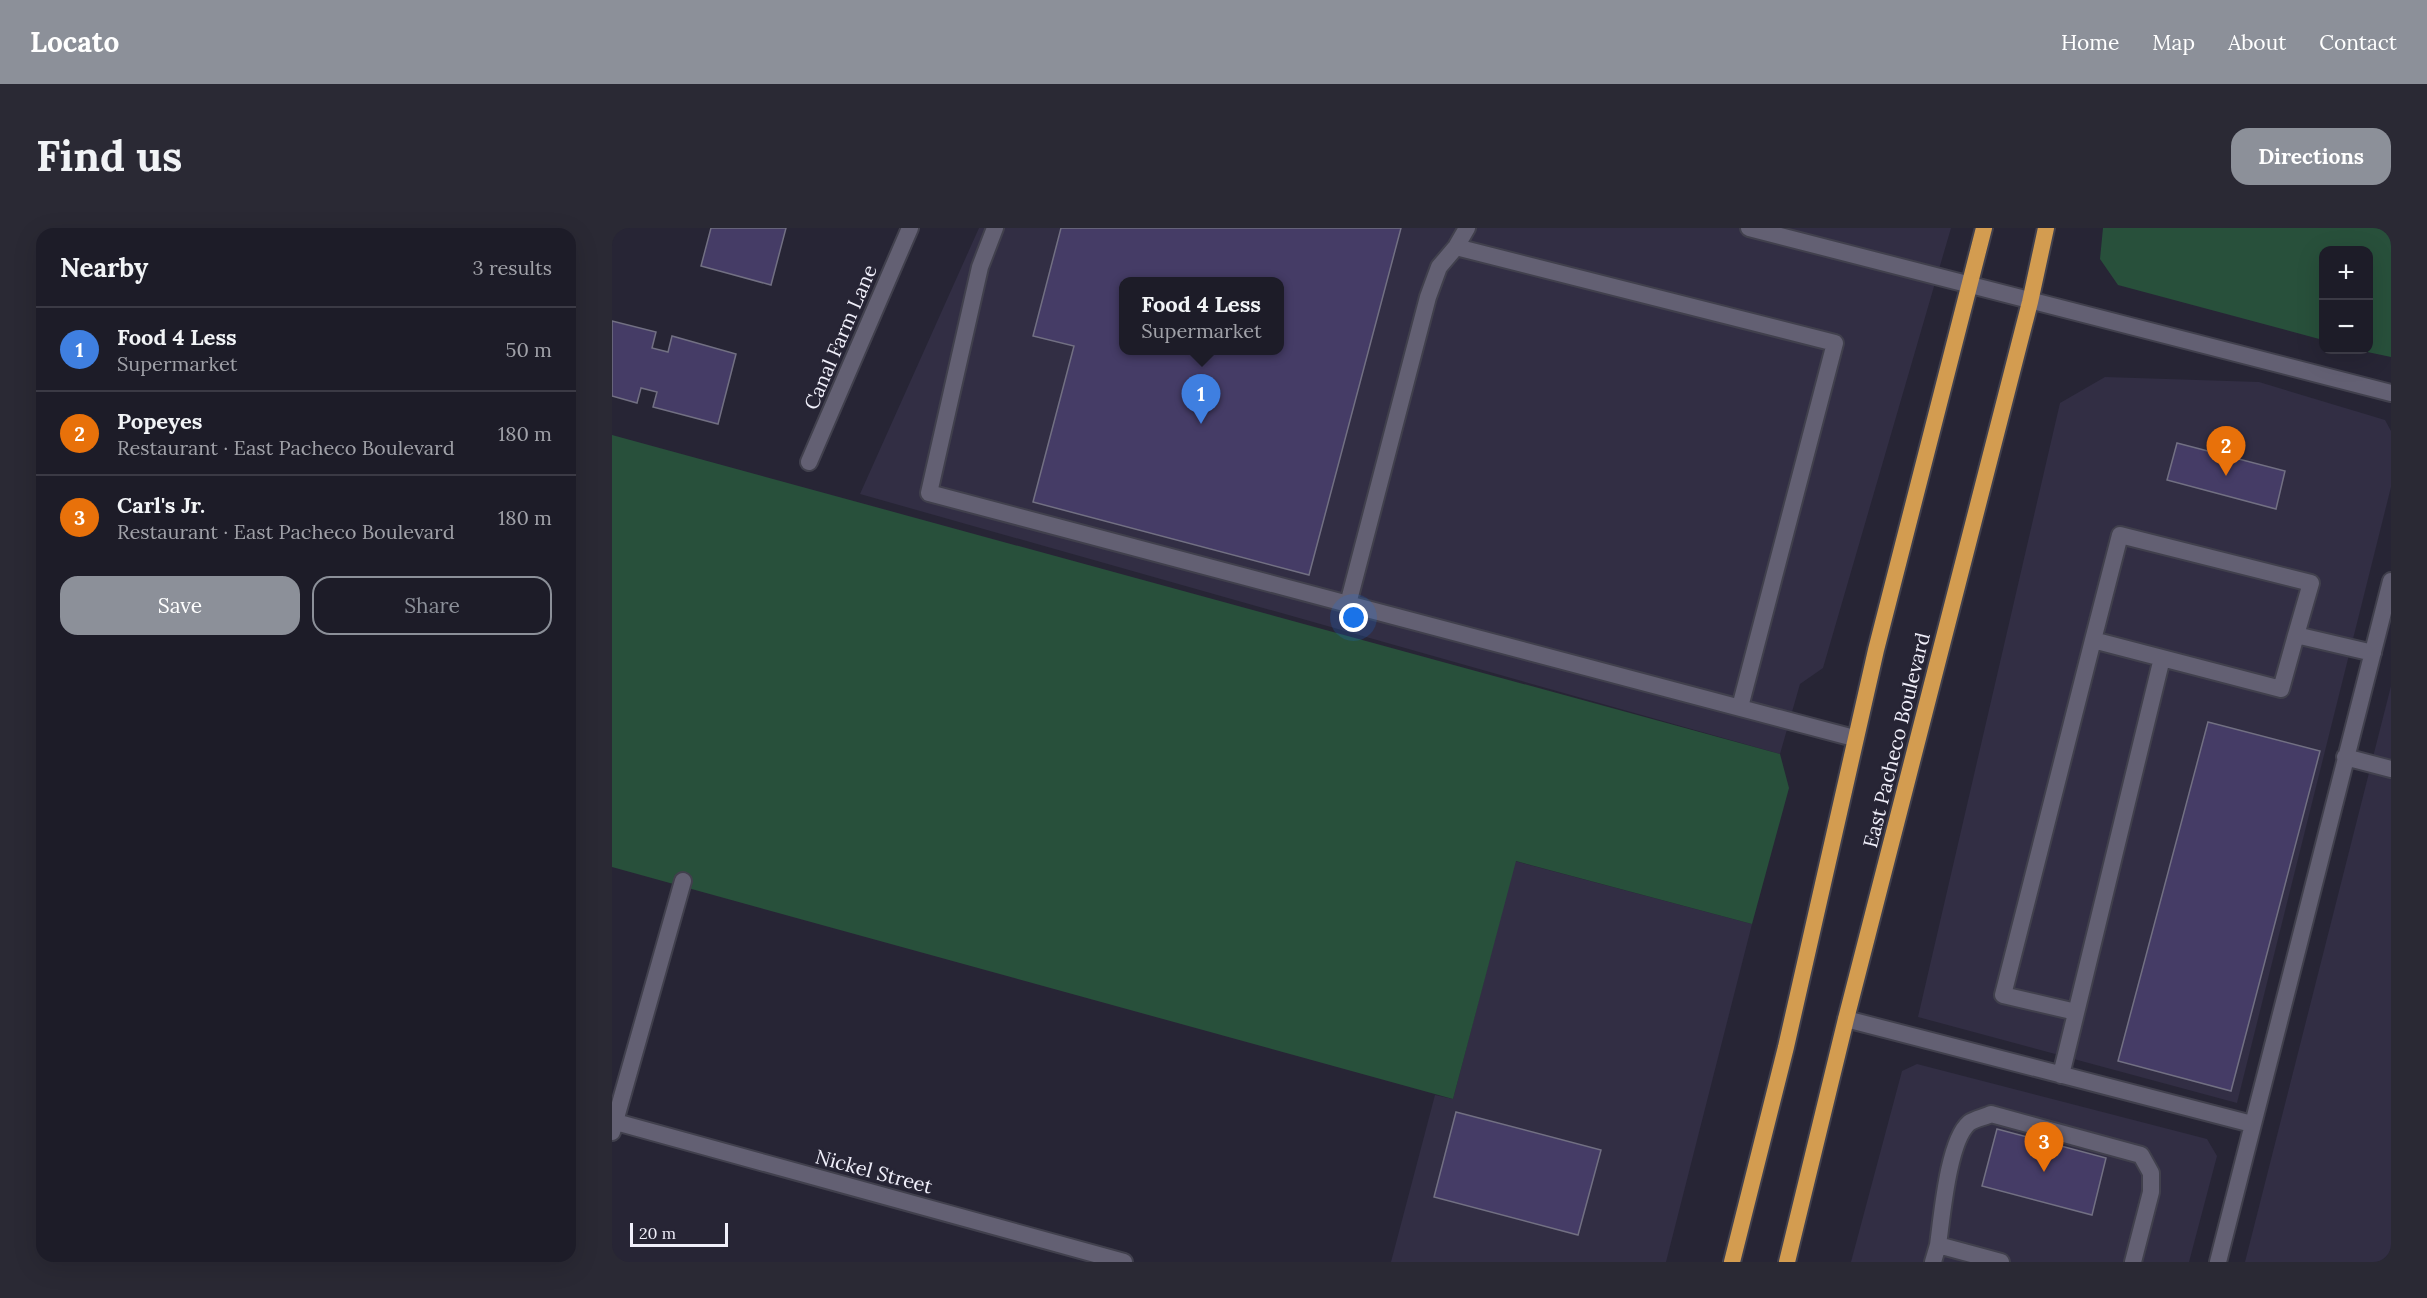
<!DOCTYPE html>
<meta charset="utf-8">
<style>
:root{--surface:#1d1c28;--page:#2a2934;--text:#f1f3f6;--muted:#a0a1a8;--line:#3b3a45;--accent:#8c9099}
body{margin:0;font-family:Lora,serif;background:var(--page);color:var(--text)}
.controls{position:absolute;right:18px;top:18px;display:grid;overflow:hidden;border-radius:12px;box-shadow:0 6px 24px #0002}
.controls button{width:54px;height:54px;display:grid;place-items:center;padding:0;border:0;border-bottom:2px solid var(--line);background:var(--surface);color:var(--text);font:30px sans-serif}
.scale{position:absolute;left:18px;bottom:15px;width:98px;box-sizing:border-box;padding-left:6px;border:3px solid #f0effa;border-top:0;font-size:16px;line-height:21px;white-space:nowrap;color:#f0effa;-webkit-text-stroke:4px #272535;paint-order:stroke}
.you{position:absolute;left:742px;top:390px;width:21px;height:21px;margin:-15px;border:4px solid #fff;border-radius:50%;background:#1a73e8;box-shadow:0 0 0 9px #1a73e833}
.badge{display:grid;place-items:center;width:39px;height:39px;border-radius:50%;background:var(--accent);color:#fff;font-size:20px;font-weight:700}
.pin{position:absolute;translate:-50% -50px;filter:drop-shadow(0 2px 3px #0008)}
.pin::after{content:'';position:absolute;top:32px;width:21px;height:18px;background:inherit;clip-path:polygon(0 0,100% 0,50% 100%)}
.popup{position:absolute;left:507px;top:49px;width:165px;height:78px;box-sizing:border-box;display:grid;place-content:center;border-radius:12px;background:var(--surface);filter:drop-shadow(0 2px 4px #0005);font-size:20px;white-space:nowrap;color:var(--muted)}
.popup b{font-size:22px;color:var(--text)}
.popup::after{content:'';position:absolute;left:50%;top:100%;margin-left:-12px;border:12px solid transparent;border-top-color:var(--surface)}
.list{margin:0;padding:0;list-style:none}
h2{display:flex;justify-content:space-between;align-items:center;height:78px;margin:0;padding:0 24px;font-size:26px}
h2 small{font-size:20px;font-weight:400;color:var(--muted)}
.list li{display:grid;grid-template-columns:39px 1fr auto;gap:18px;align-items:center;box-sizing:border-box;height:84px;padding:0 24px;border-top:2px solid var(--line)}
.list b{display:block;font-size:22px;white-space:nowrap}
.list p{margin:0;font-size:20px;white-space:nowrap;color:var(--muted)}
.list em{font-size:20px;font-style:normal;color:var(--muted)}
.actions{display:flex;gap:12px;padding:18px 24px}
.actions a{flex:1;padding:14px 0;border:2px solid var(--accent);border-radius:18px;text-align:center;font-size:21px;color:var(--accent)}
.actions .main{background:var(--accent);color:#fff}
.map{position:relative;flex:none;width:1779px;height:1034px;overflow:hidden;border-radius:18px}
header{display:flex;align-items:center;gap:36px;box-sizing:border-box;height:84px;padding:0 30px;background:var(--accent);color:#fff}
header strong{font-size:28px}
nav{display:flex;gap:33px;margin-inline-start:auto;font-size:21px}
.intro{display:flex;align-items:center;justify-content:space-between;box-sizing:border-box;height:144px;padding:0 36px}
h1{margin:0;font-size:42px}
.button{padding:15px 27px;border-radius:18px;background:var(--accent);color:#fff;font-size:21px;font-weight:700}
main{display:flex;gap:36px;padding:0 36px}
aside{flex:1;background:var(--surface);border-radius:18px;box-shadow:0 6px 24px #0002}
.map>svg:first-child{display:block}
.built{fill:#322e44;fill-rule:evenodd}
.green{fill:#28503b}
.building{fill:#453c66;stroke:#727083;stroke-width:1.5;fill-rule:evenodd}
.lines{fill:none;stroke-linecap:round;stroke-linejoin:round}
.service-casing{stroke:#41404d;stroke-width:20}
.minor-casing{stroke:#41404d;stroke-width:20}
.trunk-casing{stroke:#41404d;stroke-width:20}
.service{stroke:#636073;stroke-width:16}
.minor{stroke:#636073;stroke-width:16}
.trunk{stroke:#d39c50;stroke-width:16}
.labels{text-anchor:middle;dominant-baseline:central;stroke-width:5;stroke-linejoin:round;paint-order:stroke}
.street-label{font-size:20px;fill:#f0effa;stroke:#272535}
</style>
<header>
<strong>Locato</strong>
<nav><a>Home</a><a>Map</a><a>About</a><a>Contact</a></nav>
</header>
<div class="intro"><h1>Find us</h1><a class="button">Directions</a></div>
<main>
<aside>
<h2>Nearby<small>3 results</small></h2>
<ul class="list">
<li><span class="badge" style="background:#3f7fe0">1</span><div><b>Food 4 Less</b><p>Supermarket</p></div><em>50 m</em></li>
<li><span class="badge" style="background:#e8710a">2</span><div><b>Popeyes</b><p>Restaurant · East Pacheco Boulevard</p></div><em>180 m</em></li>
<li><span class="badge" style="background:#e8710a">3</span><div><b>Carl's Jr.</b><p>Restaurant · East Pacheco Boulevard</p></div><em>180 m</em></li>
</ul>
<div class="actions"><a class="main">Save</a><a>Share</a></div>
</aside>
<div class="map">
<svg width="1779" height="1034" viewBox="0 0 1779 1034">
<rect width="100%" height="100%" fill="#272535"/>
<path class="built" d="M367,0H1339L1211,440L1188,456L1168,526L248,266ZM511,53H667V122H511Z
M1493,149L1647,154L1773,192L1779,203V259L1625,875L1306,789L1448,175Z
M1779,458V1034H1633Z
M903,633L1140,696L1054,1034H779L823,867L841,871Z
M1305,836L1595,911L1605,928L1577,1034H1239L1290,843Z"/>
<path class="green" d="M1491,0H1779V129L1746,122H1756V22H1712L1711,112L1506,57L1488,31Z
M0,207L1168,526L1177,560L1140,696L904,633L841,871L0,639Z"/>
<path class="building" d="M99,0H174L159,57L89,38Z
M449,0H789L697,347L421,274L462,118L421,108ZM511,53H667V122H511Z
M0,93L44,104L40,120L56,124L60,108L124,126L106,196L41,179L45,164L29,160L25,175L0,168Z
M1565,215L1673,243L1664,281L1555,252Z
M1596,494L1708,523L1619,863L1506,833Z
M844,884L989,922L966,1007L822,969Z
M1385,901L1494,930L1480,987L1370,958Z"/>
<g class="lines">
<defs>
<path id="service" d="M383,0L368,39L317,265L736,376
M855,0L844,19L827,39L816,69L736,376L1242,510
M1137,0L1779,165
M844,19L1223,115L1128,479
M1481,412L1508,307L1699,355L1684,407L1761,425
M1550,430L1669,461L1684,407
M1733,529L1779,541
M1234,791L1640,896
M1449,847L1550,430L1481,412L1391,767L1464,784
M1326,1017C1330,989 1336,913 1357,895C1362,891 1373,889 1379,886L1529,927L1539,945V964L1521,1034
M1321,1034L1326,1017L1389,1034
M1606,1034L1779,353"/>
<path id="minor" d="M197,234L298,0
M0,893L512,1034
M0,904L71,653"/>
<path id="trunk" d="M1120,1034L1174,819L1264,422L1372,0
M1175,1034L1234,791L1418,74L1434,0"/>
</defs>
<use href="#service" class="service-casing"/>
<use href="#minor" class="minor-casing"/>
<use href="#trunk" class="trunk-casing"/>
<use href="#service" class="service"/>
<use href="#minor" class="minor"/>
<use href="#trunk" class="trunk"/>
</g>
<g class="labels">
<g class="street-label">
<text transform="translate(228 109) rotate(-67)">Canal Farm Lane</text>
<text transform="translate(1284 512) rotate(-76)">East Pacheco Boulevard</text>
<text transform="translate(262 943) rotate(15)">Nickel Street</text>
</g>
</g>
</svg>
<div class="controls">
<button>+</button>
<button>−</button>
</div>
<div class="scale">20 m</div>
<div class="you"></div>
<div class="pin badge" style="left:589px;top:196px;background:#3f7fe0">1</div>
<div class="popup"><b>Food 4 Less</b>Supermarket</div>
<div class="pin badge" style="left:1614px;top:248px;background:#e8710a">2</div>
<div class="pin badge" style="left:1432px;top:944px;background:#e8710a">3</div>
</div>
</main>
